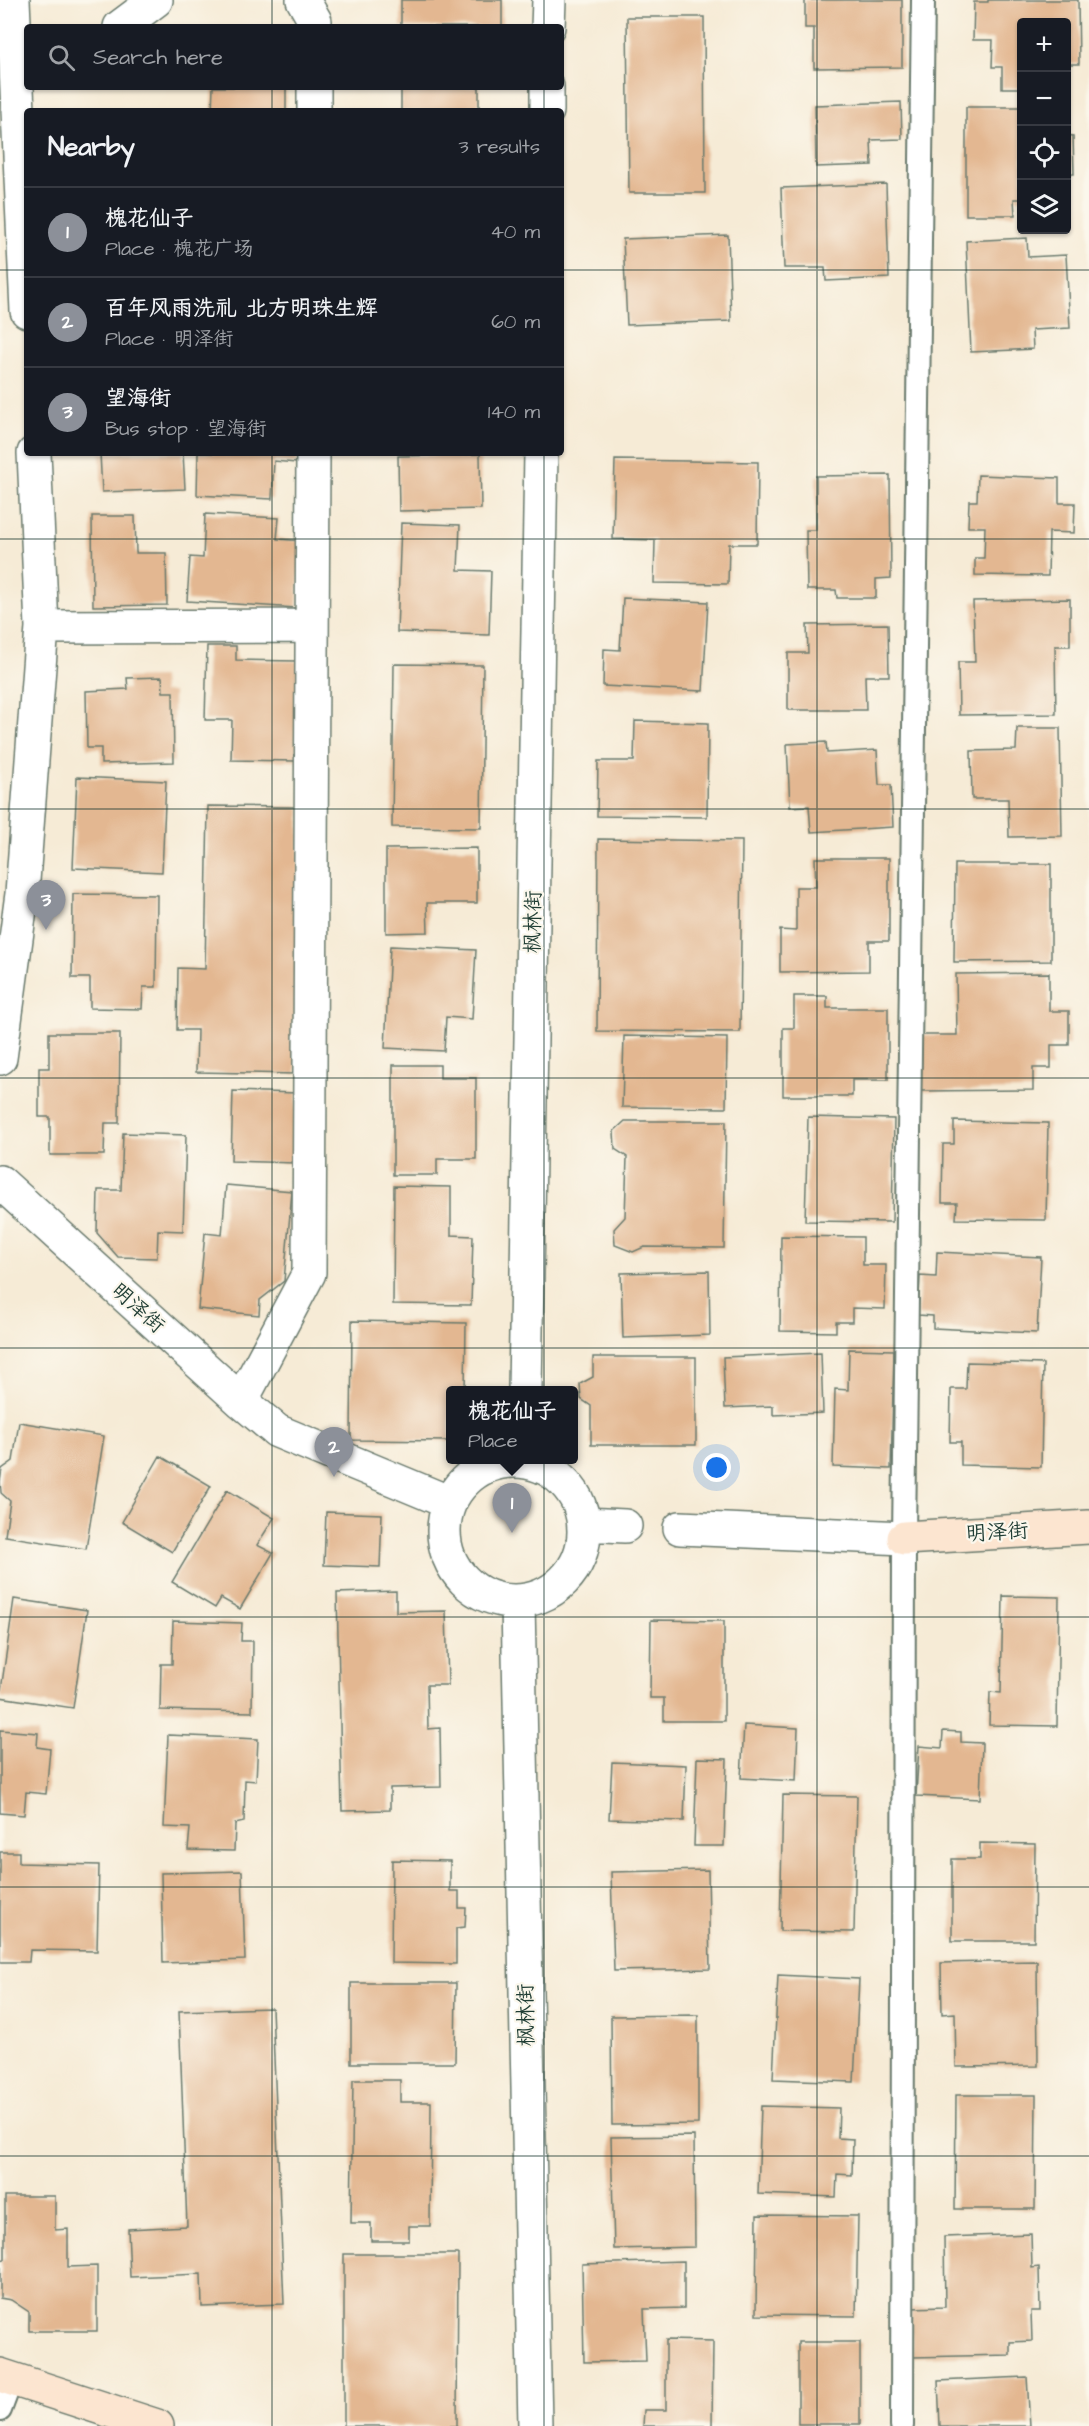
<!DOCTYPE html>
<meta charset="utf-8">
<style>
:root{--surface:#171b24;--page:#242831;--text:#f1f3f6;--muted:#9ea1a6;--line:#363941;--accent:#8c9099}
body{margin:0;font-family:"Architects Daughter","LXGW WenKai TC",sans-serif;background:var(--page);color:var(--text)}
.controls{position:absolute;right:18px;top:18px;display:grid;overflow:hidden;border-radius:6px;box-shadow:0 2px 4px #0004}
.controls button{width:54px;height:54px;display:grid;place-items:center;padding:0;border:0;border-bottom:2px solid var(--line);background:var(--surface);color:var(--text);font:30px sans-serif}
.you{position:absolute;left:717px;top:1468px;width:21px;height:21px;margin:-15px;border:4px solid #fff;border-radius:50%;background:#1a73e8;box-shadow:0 0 0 9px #1a73e833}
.badge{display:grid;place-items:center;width:39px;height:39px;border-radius:50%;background:var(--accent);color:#fff;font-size:20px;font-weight:700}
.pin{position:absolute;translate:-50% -50px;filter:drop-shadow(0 2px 3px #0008)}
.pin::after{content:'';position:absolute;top:32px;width:21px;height:18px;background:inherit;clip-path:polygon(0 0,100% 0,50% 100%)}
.popup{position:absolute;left:446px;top:1386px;width:132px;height:78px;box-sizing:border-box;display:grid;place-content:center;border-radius:6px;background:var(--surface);filter:drop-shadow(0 2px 4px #0005);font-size:20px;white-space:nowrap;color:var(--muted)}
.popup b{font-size:22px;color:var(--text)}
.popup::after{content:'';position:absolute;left:50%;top:100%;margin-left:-12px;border:12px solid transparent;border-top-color:var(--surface)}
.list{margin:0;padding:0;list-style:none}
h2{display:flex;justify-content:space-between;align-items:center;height:78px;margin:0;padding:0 24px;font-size:26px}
h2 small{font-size:20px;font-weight:400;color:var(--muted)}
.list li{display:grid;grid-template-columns:39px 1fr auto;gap:18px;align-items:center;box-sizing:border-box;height:90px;padding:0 24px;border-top:2px solid var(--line)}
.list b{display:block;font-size:22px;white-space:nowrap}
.list p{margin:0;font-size:20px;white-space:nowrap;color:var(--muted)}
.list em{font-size:20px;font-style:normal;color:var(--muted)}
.icon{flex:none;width:33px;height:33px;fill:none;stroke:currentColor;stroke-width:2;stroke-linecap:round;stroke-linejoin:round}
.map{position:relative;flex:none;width:1089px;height:2426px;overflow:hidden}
.search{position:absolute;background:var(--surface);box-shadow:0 2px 4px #0004;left:24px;top:24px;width:540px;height:66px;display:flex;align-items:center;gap:15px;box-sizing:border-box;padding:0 21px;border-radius:6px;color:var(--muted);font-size:22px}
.panel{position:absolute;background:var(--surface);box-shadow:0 2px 4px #0004;left:24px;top:108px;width:540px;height:348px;border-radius:6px}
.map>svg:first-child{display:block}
.building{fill:#e3b791}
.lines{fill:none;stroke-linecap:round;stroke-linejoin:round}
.lane-casing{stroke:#6a7a6d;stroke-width:26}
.street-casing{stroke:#6a7a6d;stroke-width:36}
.secondary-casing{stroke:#6a7a6d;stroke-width:36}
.lane{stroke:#fff;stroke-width:22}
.street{stroke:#fff;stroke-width:33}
.secondary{stroke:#fce5d0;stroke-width:33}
.grid{fill:none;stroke:#1f3d34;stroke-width:1.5;stroke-opacity:0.55}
.labels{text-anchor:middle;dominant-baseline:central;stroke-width:4.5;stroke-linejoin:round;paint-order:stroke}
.street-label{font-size:21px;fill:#1f3d34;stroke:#fbf7ec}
</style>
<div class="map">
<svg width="1089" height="2426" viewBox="0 0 1089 2426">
<rect width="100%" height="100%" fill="#fbf7ec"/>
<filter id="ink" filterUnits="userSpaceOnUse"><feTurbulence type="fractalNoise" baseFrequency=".0167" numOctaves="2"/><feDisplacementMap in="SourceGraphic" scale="12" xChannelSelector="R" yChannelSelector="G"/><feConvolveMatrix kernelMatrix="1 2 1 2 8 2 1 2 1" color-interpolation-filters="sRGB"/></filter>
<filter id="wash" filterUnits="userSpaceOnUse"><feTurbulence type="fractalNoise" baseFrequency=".008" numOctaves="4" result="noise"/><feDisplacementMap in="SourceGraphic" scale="24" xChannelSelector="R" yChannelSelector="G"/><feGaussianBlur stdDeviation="1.35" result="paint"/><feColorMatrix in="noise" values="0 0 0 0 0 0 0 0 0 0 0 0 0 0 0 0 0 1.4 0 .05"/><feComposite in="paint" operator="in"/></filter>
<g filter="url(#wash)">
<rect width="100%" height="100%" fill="#f6ebd6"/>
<g id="blocks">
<path class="building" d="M401,0H502V27H401Z
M805,0H902V67L814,68V28H805Z
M988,0H1078L1079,64H1066V22H1022V88H1002V67H992L993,40H973L974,2H988Z
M627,17H704L705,193H629Z
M213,87H286V111H212Z
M401,87H479V111H401Z
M901,102L902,139L871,140L872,165L816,167L815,105Z
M966,107H1022V199H1014L1015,215H966Z
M1066,135L1073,136L1074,174H1066Z
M886,184L889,278L826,281L825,268H784L781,188Z
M728,235L731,321L627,325L623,239Z
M1027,238L1028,257L1066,255L1070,328L1032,330L1033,349L971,352L966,241Z
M100,453H183L185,489L102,492Z
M198,453H297L296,463L274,461L272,499L197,495Z
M480,454L481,509L399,511L398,456Z
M615,460L758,462L757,544H729L728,584L654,583L655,540L613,539Z
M890,475L891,578L876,579V598H837L836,590H807L806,530H816V476Z
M978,475L1059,478V503H1075L1074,533L1049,532L1048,576L975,575V558H984L985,527H968L969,501H977Z
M205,514L279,518L277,539L302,541L297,608L187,601L190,557L203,558Z
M92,516H135L136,553H166L167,605L93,606Z
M401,523L460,525L458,570L491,571L489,635L397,632Z
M623,598L708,602L703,691L603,686L604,649L620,650Z
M1070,599V646H1055L1056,714L959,715L958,662H975L973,601Z
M888,624L889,676H865L866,710H788V653H808L807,625Z
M207,646H236V660L298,661L297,761L231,760L232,720H205Z
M394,664L483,665L481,828L392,827Z
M162,677L163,692H173L174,762L101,764V748H87L86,691L128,689L127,678Z
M635,721L708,723L707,817L597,816L598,761H634Z
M1017,728H1060L1062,836L1009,837L1008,799H972L971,751L1016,750Z
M826,742L827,753L877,750L879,785H891L893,827L811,832L809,806L790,807L787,744Z
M77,777L166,781L162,872L73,868Z
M208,806L300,807L296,1074L196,1072L197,1030H177L178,968L205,969Z
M598,839L742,841L740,1032L597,1031Z
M477,848V903H427L428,932L386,933V849Z
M815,858H889V941H869V971L780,972V930L796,931V887H816Z
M955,864H1051V961L954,962Z
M73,894L157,895L156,987H143L142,1009L90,1008V978H72Z
M390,946L476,950L472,1019L446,1017L444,1051L385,1048Z
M1049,973V1011H1069V1045H1051V1068H1033V1090L921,1091L920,1035H957L956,974Z
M794,996H827V1008H888V1080H852V1096H783V1028H794Z
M49,1033H120L119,1123H105L104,1155H50V1117H39V1068H49Z
M624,1036L727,1038L726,1108L622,1107Z
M393,1065H440V1078H476V1159H437V1175H393Z
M233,1091L297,1093L295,1163L231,1161Z
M808,1117L894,1119L892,1222L805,1221Z
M625,1121H726L724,1248L644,1247L633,1252L615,1245L614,1229L625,1217L627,1157L615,1149L614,1131Z
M954,1121L1048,1123L1046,1220L956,1219L957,1203H942L943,1144H954Z
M123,1133L186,1135L183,1231L158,1230L157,1258L118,1257L97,1233L98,1190H121Z
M226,1185L292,1191L284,1281L260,1300L259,1315L198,1309L205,1233L222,1235Z
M394,1186L451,1187V1235L473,1236L471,1305L393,1304Z
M781,1236L863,1237V1265H886L885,1309L852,1308V1322H836V1332L780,1331Z
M937,1252L1041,1257L1037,1333L933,1328V1316L918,1315L920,1276L936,1277Z
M709,1271L710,1335L623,1338L621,1273Z
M352,1321L466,1323L465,1390H450V1441L351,1440Z
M849,1349L894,1350L891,1469L833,1467L835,1389L848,1390Z
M821,1353L823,1413L773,1415V1406L725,1408L723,1357Z
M593,1357H696V1445H591V1406L581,1399L580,1384L593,1377Z
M967,1362L1043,1364L1041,1467L961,1465V1442H950L951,1389H966Z
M19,1422L104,1436L86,1549L5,1536L10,1501L1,1493L0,1482L2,1469L13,1461Z
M160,1456L211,1486L172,1552L122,1522Z
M227,1490L274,1518L257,1545L273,1553L240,1609L221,1598L215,1608L172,1582Z
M326,1512L382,1514L380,1567L324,1565Z
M396,1591V1612L446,1611L448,1685H427L428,1729L440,1728L441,1787L390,1788V1810L342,1811L337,1593Z
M1003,1596L1059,1597L1057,1726L989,1725L990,1692L1001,1693Z
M14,1599L87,1610L73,1708L0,1697Z
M651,1620L724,1621V1721H664V1698H650Z
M173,1621L242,1623L241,1641H253L252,1712L160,1710L161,1664H172Z
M744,1725L798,1728L796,1781L741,1778Z
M0,1730L38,1733L37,1747L50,1749L46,1794L26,1792L24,1815L0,1813Z
M943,1731L961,1732V1742L982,1743L980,1799L916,1796L919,1746L942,1748Z
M168,1735L258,1739L256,1781L245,1780L244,1822L235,1824L234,1851L188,1850L190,1828L164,1827Z
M697,1758L727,1759L724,1846H694Z
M612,1762L686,1765L684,1821L609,1819Z
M783,1795L857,1796L854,1932L780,1931Z
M980,1843L1035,1844L1034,1941H952V1859H980Z
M0,1852H19V1863L99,1865L97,1951L30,1950L29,1962H0Z
M392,1860L450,1861V1891H459V1908H466L465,1927L456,1928V1964L391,1963Z
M708,1870L710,1969L614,1971L611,1872Z
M242,1871L245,1960L163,1963L161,1873Z
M1037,1961L1038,2066L956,2067L955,2013L942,2014L941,1963Z
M778,1975L859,1979L854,2082L773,2079Z
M351,1983H456L455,2063H351Z
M272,2008L284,2304L202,2307L201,2274L130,2277L128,2229L187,2226L179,2011Z
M698,2015V2124L612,2125L611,2016Z
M353,2080H400V2102H431L430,2226H409V2241H371V2223H351Z
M956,2095H1036L1035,2209H955Z
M761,2106L839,2108L838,2138L853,2139L852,2175L837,2174L836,2197L758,2194Z
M694,2136L695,2247L614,2249L611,2137Z
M5,2196H55V2230L68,2229V2267L97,2266V2331H29V2312L11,2300L0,2298V2260L5,2259Z
M757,2215L858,2216L856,2316L756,2315Z
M1031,2234L1032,2268L1039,2267L1040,2311H1031L1032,2341L1010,2342V2355L912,2357L911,2308L945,2307L944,2237Z
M344,2254H458L457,2426H344Z
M684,2261V2308L644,2309L646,2361L584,2362L582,2264Z
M666,2340L713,2341L712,2426H643L644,2410H666Z
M798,2342H860V2424H798Z
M1027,2377L1030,2426H940L938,2381Z"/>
</g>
</g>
<g filter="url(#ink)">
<use href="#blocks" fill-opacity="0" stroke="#6a7a6d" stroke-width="1.5"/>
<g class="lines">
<defs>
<path id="lane" d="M0,2410L12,2378
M902,2426L904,1538L923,0"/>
<path id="street" d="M13,0L27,311
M303,0L315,21L314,27
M120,27L156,0
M548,27L549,0
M314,111V87
M547,111V87
M42,627L312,626
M0,1058L22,894L42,627L34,453
M0,1182L241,1401L277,1431L448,1502
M525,1390L541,453
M241,1401L309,1273L313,453
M444 1531a70 70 0 1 1 140 0a70 70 0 1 1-140 0Z
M585,1524L625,1526
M680,1528L904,1538
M518,1604L535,2426"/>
<path id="secondary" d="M904,1538L1089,1527
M0,2375L157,2426"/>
</defs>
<use href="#lane" class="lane-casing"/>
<use href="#street" class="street-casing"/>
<use href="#secondary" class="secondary-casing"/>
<use href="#lane" class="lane"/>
<use href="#street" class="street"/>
<use href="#secondary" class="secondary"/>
</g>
</g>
<path class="grid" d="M272,0V27M544,0V27M817,0V2426M272,87V111M544,87V111M0,270H27M561,270H1089M272,453V2426M544,453V2426M0,539H1089M0,809H1089M0,1078H1089M0,1348H1089M0,1617H1089M0,1887H1089M0,2156H1089"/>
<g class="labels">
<g class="street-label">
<text transform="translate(533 922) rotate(-89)">枫林街</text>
<text transform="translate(138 1308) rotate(42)">明泽街</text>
<text transform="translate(997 1532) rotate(-3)">明泽街</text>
<text transform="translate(526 2015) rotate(-91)">枫林街</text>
</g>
</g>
</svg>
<div class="controls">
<button>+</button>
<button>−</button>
<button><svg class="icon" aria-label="locate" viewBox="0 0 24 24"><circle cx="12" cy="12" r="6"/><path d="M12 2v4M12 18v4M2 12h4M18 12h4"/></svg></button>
<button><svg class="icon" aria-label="layers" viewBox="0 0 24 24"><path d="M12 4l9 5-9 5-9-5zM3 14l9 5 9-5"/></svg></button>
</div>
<div class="you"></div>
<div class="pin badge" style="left:512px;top:1533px">1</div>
<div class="popup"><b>槐花仙子</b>Place</div>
<div class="pin badge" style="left:334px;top:1477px">2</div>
<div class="pin badge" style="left:46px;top:930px">3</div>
<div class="search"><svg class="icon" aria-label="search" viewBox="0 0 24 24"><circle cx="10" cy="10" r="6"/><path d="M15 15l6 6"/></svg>Search here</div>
<section class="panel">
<h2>Nearby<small>3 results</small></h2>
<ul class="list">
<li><span class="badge">1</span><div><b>槐花仙子</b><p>Place · 槐花广场</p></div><em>40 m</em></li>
<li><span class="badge">2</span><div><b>百年风雨洗礼 北方明珠生辉</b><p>Place · 明泽街</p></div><em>60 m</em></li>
<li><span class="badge">3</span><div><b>望海街</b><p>Bus stop · 望海街</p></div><em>140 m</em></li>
</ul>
</section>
</div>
